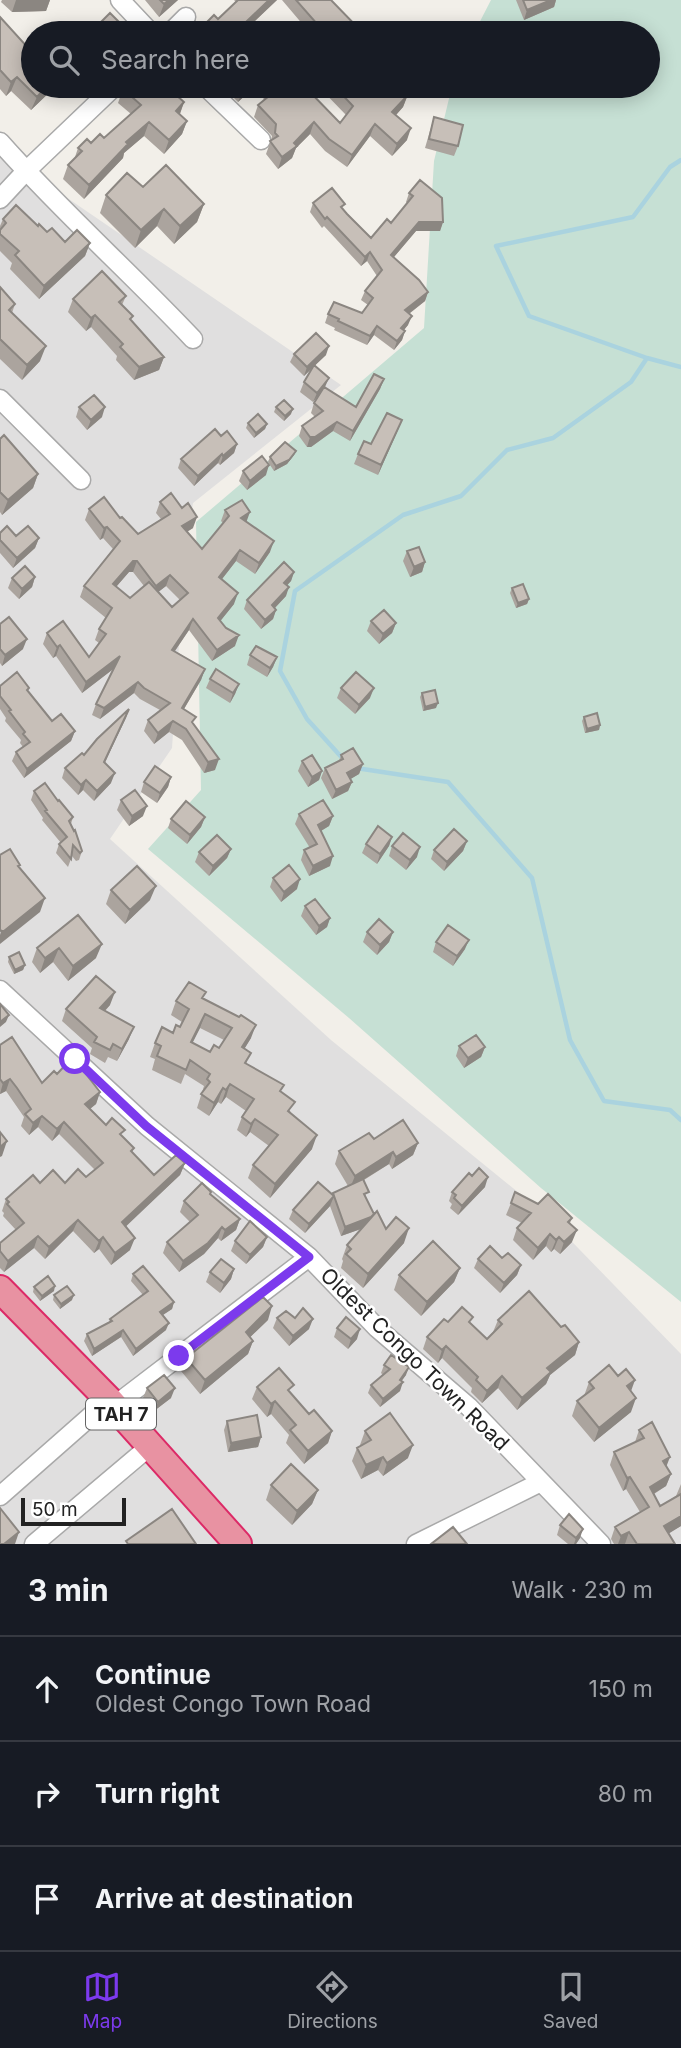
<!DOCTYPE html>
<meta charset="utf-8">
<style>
:root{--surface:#171b24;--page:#20242c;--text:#f1f3f6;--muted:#9ea1a6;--line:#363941;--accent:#7c3aed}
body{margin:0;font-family:Inter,sans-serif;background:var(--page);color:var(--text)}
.scale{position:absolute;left:21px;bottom:18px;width:105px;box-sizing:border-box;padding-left:7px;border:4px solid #222;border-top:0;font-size:19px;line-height:24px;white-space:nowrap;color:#222;-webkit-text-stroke:5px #fff;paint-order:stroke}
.stop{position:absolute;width:21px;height:21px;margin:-16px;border:5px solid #7c3aed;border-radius:50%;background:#fff}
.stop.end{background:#7c3aed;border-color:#fff;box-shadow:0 2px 7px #0008}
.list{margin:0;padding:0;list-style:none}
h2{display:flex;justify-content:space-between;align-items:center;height:91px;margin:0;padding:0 28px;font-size:30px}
h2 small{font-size:23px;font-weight:400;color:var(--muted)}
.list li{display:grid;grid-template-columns:46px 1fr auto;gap:21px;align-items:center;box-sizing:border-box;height:105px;padding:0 28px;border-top:2px solid var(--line)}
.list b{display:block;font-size:26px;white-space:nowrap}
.list p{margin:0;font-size:23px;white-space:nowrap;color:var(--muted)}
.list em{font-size:23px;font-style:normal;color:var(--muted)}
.icon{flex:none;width:38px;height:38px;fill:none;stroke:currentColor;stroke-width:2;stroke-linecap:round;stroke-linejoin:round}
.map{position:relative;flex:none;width:681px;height:1544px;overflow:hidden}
.search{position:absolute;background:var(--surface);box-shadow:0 4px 18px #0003;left:21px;right:21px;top:21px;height:77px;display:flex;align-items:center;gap:18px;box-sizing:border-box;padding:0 24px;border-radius:38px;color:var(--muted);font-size:26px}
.sheet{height:406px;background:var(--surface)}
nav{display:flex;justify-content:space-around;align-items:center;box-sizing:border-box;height:98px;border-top:2px solid var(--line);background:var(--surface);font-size:19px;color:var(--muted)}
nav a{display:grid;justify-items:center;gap:4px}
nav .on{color:var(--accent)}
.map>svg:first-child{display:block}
.residential{fill:#e0dfdf}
.wetland{fill:#c6e0d4}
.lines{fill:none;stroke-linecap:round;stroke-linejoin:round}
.stream{stroke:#aad3df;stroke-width:4.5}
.minor-casing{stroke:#a9a9a9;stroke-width:21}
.highway-casing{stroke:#dc2a67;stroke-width:30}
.minor{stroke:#fff;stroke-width:18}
.highway{stroke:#e892a2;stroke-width:26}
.wall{fill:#aba49e;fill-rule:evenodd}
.shaded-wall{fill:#8b8681}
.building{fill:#c7bfb8;stroke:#8b8681;stroke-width:2;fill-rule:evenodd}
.route{stroke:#7c3aed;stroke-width:9}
.labels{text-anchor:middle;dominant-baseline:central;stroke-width:5;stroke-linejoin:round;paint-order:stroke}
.shield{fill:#fff;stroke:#646464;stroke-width:2}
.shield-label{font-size:19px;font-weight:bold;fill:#222}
.street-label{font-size:21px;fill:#222;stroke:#fff}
</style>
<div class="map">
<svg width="681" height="1544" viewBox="0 0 681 1544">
<rect width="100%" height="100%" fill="#f2efe9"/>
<path class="residential" d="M0,152L341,385L193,503L186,543L172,748L110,839L331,1040L546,1215L681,1354V1544H0Z"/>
<path class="wetland" d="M491,0H681V1302L541,1188L349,1018L148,849L201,790L196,522L424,328L434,161L452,86H648V33H474Z"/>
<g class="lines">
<path class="stream" d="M681,160L670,167L633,217L496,246L529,316L647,358L681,367
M344,760L307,719L280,671L295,591L403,515L461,496L507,450L553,438L631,382L647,358
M356,768L448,782L532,878L570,1040L604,1101L670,1110L681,1120"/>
<defs>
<path id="minor" d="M120,0L151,33
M170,33L186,17
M205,86L261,140
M0,142C61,211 130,272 193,339
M0,199L26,171L115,86
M0,399L81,480
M0,990L147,1126L309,1257L377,1328L469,1407L601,1544
M114,1406L309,1257
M0,1496L109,1400
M34,1544L150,1446
M416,1544L541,1482"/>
<path id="highway" d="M0,1289L109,1400L238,1544"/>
</defs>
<use href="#minor" class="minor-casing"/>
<use href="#highway" class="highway-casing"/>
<use href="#minor" class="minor"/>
<use href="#highway" class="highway"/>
</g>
<path class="wall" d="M2,0H50L46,11L12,12L1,2Z
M145,0H178L159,17Z
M234,0H277L251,25L259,33H200L202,27L218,19L236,2Z
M282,0H331L363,33H310Z
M516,0H556L554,7L524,20Z
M0,17L56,86L31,110L11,91L6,96L0,89Z
M226,86H314L311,93L340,123L346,115L318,86H407L406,99L403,107L396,115L407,140L392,156L370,136L347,167L325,151L310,134L296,148L292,158L278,169L266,154L271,140L272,136L254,117L258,105L265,100L253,88L238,102L228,92L229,89Z
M123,89L184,102L180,114L187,121L182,134L164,154L144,136L124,153L123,158L84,199L63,179L68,165L74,160L78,148L104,138L131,114L118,103Z
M434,117L458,146L454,156L425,148Z
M143,187L204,204L197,222L174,244L157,226L135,248L100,213L106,195Z
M409,193L443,222L440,231H416L394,257L428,292L425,301L409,314L408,325L404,330L405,331L402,340L394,350L374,335L367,345L334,330L335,328L325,323L328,314L362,313L368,305L361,300L365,291L377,276L367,261L361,266L324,226L322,228L310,212L313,203L343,209L371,238L391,223L407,203L406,202Z
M3,219L38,226L65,242L90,243L85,256L39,299L10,269L12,263L0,251V226Z
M0,287L15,304L12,313L40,361L22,380L0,359Z
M126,296L122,305L131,320L164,357L159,370L134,380L116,360L117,356L91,327L86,331L68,312L73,299Z
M294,354L326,355L314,366L325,388L356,407L384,379L380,389L350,441L333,431L311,447H307L299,436L302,426L315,417L311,413L314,403L320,394L313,402L300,392L304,382L312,368L304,376L290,362Z
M79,407L102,417L87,430L76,417Z
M276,407L291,414L284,421L274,412Z
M402,420L378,475L354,464L358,454Z
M248,423L267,424L265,429L254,438L246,428Z
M221,436L237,444L234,453L220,465L218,463L194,486L178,468L181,459Z
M0,439L38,474L33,488L2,515L0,512Z
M296,451L294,455L287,464L274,471L268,462L270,457Z
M243,471L266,475L247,490L239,481Z
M160,502L193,528L187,532L202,549L223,523L221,521L225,510L247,522L270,552L255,574L236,561L222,579L234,604L220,621L235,646L212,661L189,630L175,651L205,669L201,680L184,709L193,724L215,770L204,773L182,740L169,732L154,744L144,731L148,720L160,710L140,699L134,693L100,719L92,715L96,704L113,669L82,693L56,656L53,658L43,644L47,633L89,657L99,643L95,640L99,629L106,618L80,597L84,586L113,549L103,538L100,540L85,520L89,509L120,518L138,534L161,519L156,513ZM129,572H133L144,586L130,598L116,587ZM166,586L180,600L172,607L158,592Z
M0,533L16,536L39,538L35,548L13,568L0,553Z
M407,551L425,562L422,572L410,577L403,561Z
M294,572L291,581L287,585L286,596L275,608L276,610L273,619L261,629L244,609L247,600Z
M35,577L32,587L19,599L8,588L12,578Z
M512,588L529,599L527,604L516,608L510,593Z
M371,621L396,623L392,633L379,644L367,631Z
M0,624L23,649L2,666L0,663Z
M250,655L277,657L273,667L267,677L247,665Z
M210,679L239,684L235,694L230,703L206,688Z
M0,686L29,688L28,691L52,721L75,731L71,741L24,778L12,761L16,752L23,747L20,743L21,740L5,721L6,718L0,709Z
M341,688L370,698L355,714L337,698Z
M422,693L436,708L423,711L420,697Z
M129,709L105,763L111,783L94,801L83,790L78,795L62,778L65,768L84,755Z
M584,717L600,725L599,730L585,733L582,721Z
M341,755L363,764L359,774L350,779L352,782L348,791L332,799L321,778L325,768L339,761Z
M302,761L322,771L319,780L308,787L298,771Z
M171,777L168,787L157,803L141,792L144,782Z
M34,791L58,801L73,817L71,824L82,851L79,860L76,861L72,856L68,867L56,853L59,844L61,843L42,820L43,818L31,800Z
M121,800L143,816L129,826L117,810Z
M299,814L333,816L329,826L321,831L330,866L309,876L301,860L304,850L310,848L295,824Z
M205,817L201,827L187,844L168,828L171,819Z
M392,837L389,846L377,864L362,853L366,844Z
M467,841L463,851L444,871L431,859L434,850Z
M392,846L417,857L406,870L389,856Z
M231,849L227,858L209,876L195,862L199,852Z
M273,878L297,889L281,902L270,887Z
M111,890L150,900L125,924L106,904Z
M305,906L330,918L327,927L316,935L301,916Z
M78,915L96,958L68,981L53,962L40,973L32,962L37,948Z
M367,932H393L389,942L377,955L363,942Z
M436,942L465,949L453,966L433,952Z
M9,957L25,965L23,970L14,974L8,962Z
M203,999L251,1038L244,1049L247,1064L281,1092L291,1113L312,1149L270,1198L248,1178L253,1165L269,1146L250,1132L246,1137L237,1130L242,1117L246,1111L226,1097L221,1104L218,1102L209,1116L197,1108L204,1086L185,1074L181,1084L152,1070L155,1059L150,1057L155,1043L173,1033L180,1027L182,1022L171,1015L176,1001ZM200,1028L224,1040L219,1048L210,1052L192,1043Z
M110,1005L105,1011L129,1039L117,1061L108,1057L105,1063L90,1054L92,1048L62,1021L66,1009Z
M0,1045L42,1083L57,1074L87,1075L100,1092L96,1104L90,1109L106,1125L122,1137L134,1148L132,1153L154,1175L185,1163L180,1175L125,1226L130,1250L111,1265L99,1249L94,1253L73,1231L45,1259L34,1248L4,1272L0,1268V1243L16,1230L3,1216L4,1213L2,1211L6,1199L40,1183H65L86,1177L95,1170L59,1134L52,1141L38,1127L29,1135L21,1126L24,1117L6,1091L0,1094Z
M459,1046L485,1047L481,1057L464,1068L456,1056Z
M374,1139L418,1143L413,1155L392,1169L389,1164L364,1180L366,1200L374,1214L386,1229L404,1243L363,1288L341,1268L343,1261L342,1259L347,1245L361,1229L341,1236L330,1206L305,1233L289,1219L293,1210L332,1195L333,1193L348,1186L335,1164L339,1151Z
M485,1187L458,1215L450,1208L452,1204L449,1201L452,1192Z
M210,1194L240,1219L236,1230L221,1241L218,1238L204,1254L179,1272L163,1253L167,1242L190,1222L180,1212L184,1201Z
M511,1203L538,1204L572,1218L570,1223L572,1242L560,1254L554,1249L551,1252L546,1246L533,1260L513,1240L517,1228L522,1223L506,1215Z
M267,1237L263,1247L246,1264L231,1251L235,1241Z
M502,1258L521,1265L517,1275L500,1293L474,1268L478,1259Z
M460,1268L454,1282L421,1316L394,1290L399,1275Z
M234,1269L231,1279L220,1293L206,1282L210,1272Z
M133,1274L174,1302L172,1309L162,1315L166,1330L133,1356L121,1337L92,1356L84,1341L87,1334L109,1322L110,1319L143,1295L131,1281Z
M34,1287L54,1291L40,1301L33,1292Z
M54,1295L72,1300L60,1309L53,1300Z
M277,1318L309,1329L289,1346L273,1328Z
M268,1320L250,1337L253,1341L248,1354L200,1394L181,1371L186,1358Z
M498,1320L561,1327L579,1342L575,1355L550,1375L546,1384L517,1410L498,1388L482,1403L471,1392L472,1388L442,1358L438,1363L423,1349L427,1337L448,1322L471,1323L487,1339L493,1332Z
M337,1328L357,1339L348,1349L334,1337Z
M384,1365L406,1375L401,1381L400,1391L380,1407L368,1393L371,1385L383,1375L381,1373Z
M589,1382L631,1391V1412L594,1442L572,1416L577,1401L584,1396Z
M257,1387L291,1394L309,1414L332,1431L328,1443L304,1464L286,1443L289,1435L271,1414L267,1417L252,1399Z
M147,1388L171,1398L154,1411L143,1398Z
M227,1421L261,1437L258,1447L228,1452L224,1430Z
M639,1430L671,1474L666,1486L654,1494L660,1506L676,1496L681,1484V1526L668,1533L675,1544H614L611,1539L615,1527L640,1512L626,1489L623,1491L610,1465L614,1452L635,1442Z
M365,1431L408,1458L383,1476L378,1470L361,1479L352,1461L357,1448L361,1446L360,1445Z
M271,1485L318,1490L312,1504L292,1525L266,1500Z
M560,1525L580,1538L576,1544H568L557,1535Z"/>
<path class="shaded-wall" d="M16,0H50L46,11L12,12Z
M169,0H178L159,17L164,4Z
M269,0H277L242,33L247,21Z
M551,0H556L554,7L524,20L527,10Z
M17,77L11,91L6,96L11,82Z
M47,86H56L31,110L37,97Z
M247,86H253V88L238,102L243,90Z
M310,86H314L311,92L303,101L307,89Z
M411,87L403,107L388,124L392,112Z
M184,102L179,116L176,111Z
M187,121L182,134L164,154L169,140Z
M149,122L144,136L124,153L123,158L84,199L89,185L126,142Z
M314,122L310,134L296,148L292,158L278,169L282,157L294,143Z
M375,124L370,136L347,167L352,155Z
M411,128L407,140L392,156L397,144Z
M204,204L197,222L174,244L180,226Z
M164,209L157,226L135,248L141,230Z
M419,222H443L440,231H416L388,264L391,255Z
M90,243L85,256L39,299L44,286Z
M370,252L367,261L361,266L365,257Z
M428,292L425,301L402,319L405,310Z
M95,315L91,327L86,331L91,318Z
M412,316L408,325L398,337L401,328Z
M377,326L374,335L367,345L370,336Z
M405,331L402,340L394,350L397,341Z
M46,346L40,361L22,380L27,365Z
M329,346L326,355L304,376L307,367Z
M164,357L159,370L134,380L139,367Z
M329,378L325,387L313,402L317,393Z
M384,379L380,389L350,441L353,431Z
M105,407L102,417L87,430L91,420Z
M293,409L291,414L284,421L285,416Z
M402,420L398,430L378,475L381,465Z
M337,422L333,431L311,447H307L310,437Z
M267,424L265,429L254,438L256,433Z
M237,444L234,453L220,465L223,456Z
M296,451L294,455L287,464L274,471L276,466Z
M222,454L218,463L194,486L198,476Z
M269,465L266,475L247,490L250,481Z
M38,474L33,488L2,515L8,500Z
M250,512L246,523L241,518Z
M197,517L193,528L178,537L182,526Z
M107,527L103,538L100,540L104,528Z
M39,538L35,548L13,568L17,558Z
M274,541L270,552L255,574L259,563Z
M240,550L236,561L215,588L219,577Z
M133,561H137L133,572H129L109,595L113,584Z
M425,562L422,572L410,577L414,567Z
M294,572L291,581L281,592L284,583Z
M170,575L166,586L152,597L156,586Z
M35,577L32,587L19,599L22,589Z
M289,587L286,596L269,614L272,605Z
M238,593L234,604L214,629L218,618Z
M529,599L527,604L516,608L518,603Z
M276,610L273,619L261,629L265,620Z
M193,619L189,630L168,661L172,650Z
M396,623L392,633L379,644L383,634Z
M239,635L235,646L212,661L217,650Z
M27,639L23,649L2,666L5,655Z
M60,645L56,656L53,658L57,647Z
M120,656L116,667L82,693L86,682Z
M277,657L273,667L267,677L270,668Z
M205,669L201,680L178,719L182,708Z
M138,682L134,693L100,719L104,708Z
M239,684L235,694L230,703L233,693Z
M374,688L370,698L355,714L359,705Z
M438,703L436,708L423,711L425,707Z
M129,709L126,718L100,772L104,762Z
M173,721L169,732L154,744L158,733Z
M600,725L599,730L585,733L587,729Z
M75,731L71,741L24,778L27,769Z
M219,759L215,770L204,773L208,762Z
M363,764L359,774L344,783L347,773Z
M322,771L319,780L308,787L312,777Z
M115,773L111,783L94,801L97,791Z
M171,777L168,787L157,803L160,793Z
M86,780L83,790L78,795L81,785Z
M352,782L348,791L332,799L336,790Z
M147,806L143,816L129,826L132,816Z
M333,816L329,826L314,835L318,825Z
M205,817L201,827L187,844L190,835Z
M392,837L389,846L377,864L380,854Z
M467,841L463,851L444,871L447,862Z
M420,847L417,857L406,870L410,860Z
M231,849L227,858L209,876L213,866Z
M333,856L330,866L309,876L313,866Z
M300,879L297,889L281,902L284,892Z
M156,886L150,900L125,924L130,910Z
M45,898L40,912L0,944V935L1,931Z
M330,918L327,927L316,935L319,926Z
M393,932L389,942L377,955L380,945Z
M469,940L465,949L453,966L457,956Z
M102,944L96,958L68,981L73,966Z
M59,948L53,962L40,973L45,958Z
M25,965L23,970L14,974L15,970Z
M115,992L110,1005L95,1021L100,1008Z
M205,1014L200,1028L186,1056L191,1042Z
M9,1015L6,1022L0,1027V1022Z
M256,1025L251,1038L237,1061L242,1047Z
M134,1027L129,1039L117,1061L122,1049Z
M485,1047L481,1057L464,1068L468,1058Z
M10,1079L6,1091L0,1094L3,1083Z
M230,1084L226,1097L221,1104L226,1090Z
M223,1088L218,1102L209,1116L214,1103Z
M100,1092L96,1104L81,1116L85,1104Z
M42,1116L38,1127L29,1135L33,1123Z
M255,1119L250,1132L246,1137L251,1124Z
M64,1122L59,1134L52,1141L57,1129Z
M317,1135L312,1149L270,1198L275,1184Z
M7,1141L2,1156L0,1157V1147Z
M418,1143L413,1155L392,1169L396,1157Z
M393,1152L389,1164L350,1188L355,1176Z
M185,1163L180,1175L118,1234L122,1222Z
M488,1177L485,1187L458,1215L462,1206Z
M334,1196L330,1206L305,1233L309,1224Z
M375,1216L372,1225L341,1236L345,1227Z
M240,1219L236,1230L221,1241L225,1230Z
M78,1220L73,1231L45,1259L49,1247Z
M222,1227L218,1238L204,1254L179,1272L183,1261Z
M409,1228L404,1243L363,1288L368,1274Z
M577,1230L572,1242L560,1254L564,1242Z
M550,1234L546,1246L533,1260L538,1248Z
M38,1236L34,1248L4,1272L8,1261Z
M103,1237L99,1249L94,1253L99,1241Z
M267,1237L263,1247L246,1264L250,1255Z
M559,1237L554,1249L551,1252L556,1240Z
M135,1238L130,1250L111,1265L115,1253Z
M521,1265L517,1275L500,1293L504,1283Z
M460,1268L454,1282L421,1316L427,1302Z
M234,1269L231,1279L220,1293L224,1283Z
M55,1286L54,1291L40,1301L42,1296Z
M74,1295L72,1300L60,1309L61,1304Z
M174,1302L172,1309L157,1319L160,1312Z
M272,1306L268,1320L241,1346L246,1332Z
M313,1319L309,1329L289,1346L293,1336Z
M169,1323L166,1330L133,1356L136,1349Z
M360,1329L357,1339L348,1349L351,1339Z
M123,1330L121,1337L92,1356L94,1349Z
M253,1341L248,1354L200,1394L205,1380Z
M579,1342L575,1355L550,1375L546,1384L517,1410L522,1398L547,1368Z
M446,1346L442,1358L438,1363L442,1350Z
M409,1367L406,1375L398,1386L403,1382L400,1391L380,1407L383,1399L400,1380Z
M502,1376L498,1388L482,1403L487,1391Z
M635,1380L630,1394L627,1386Z
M175,1388L171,1398L154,1411L158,1402Z
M636,1398L631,1412L594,1442L599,1428Z
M275,1401L271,1414L267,1417L271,1404Z
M332,1431L328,1443L304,1464L308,1451Z
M261,1437L258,1447L228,1452L231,1443Z
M413,1445L408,1458L383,1476L387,1463Z
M383,1457L378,1470L361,1479L366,1465Z
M670,1457L665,1470L663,1461Z
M671,1474L666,1486L645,1499L650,1487Z
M630,1477L626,1489L623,1491L627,1478Z
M318,1490L312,1504L292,1525L297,1511Z
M681,1516V1526L660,1539L664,1526Z
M583,1529L580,1538L576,1544H574L576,1538Z
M19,1532L15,1544H4Z
M629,1532L625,1544H618L621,1536Z"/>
<path class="building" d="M160,0H169L164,4Z
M238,0H269L247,21L259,33H203L206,31L202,27L214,15L218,19Z
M296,0H331L363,33H325Z
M523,0H551L527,10Z
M110,13L130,33H83L92,23L96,27Z
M0,17L29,49L33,46V86H47L37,97L17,77L11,82L0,70Z
M126,86H166L184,102L176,111L187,121L169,140L149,122L126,142L128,144L89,185L68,165L82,151L78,148L87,139L91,143L100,134L104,138L141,105L123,89Z
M238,86H247L243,90Z
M267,86H310L307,89L340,123L353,106L334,86H407L411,87L408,95L392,112L411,128L397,144L375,124L352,155L329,139L314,122L294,143L297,146L282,157L270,141L278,136L275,133L276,124L258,105L274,92Z
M434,117L463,125L458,146L429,139Z
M166,165L204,204L180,226L164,209L141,230L106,195L127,173L143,187Z
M420,180L442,198L443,222H419L391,255L419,280L428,292L405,310L412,316L401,328L405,331L397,341L377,326L370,336L338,321L339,319L328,314L334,302L362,313L373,298L365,291L382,270L370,252L365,257L327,217L325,219L313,203L332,188L345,204L341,207L347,214L371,238L387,219L391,223L413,196L409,193Z
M16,205L38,226L39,224L47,232L52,228L65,242L77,230L90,243L44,286L15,255L19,251L0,234V230L6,223L3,219Z
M102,271L126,296L119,302L133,316L130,319L164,357L139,367L120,347L123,344L95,315L91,318L73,299Z
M0,287L15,304L9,310L46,346L27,365L0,339Z
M316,333L329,346L307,367L294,354Z
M314,365L329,378L317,393L304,382Z
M374,374L384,379L353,431L337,422L315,437H310L302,426L323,411L314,403L324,387L356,407Z
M94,395L105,407L91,420L79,407Z
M284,400L293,409L285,416L276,407Z
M387,413L402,420L381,465L358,454L364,441L371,444Z
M258,414L267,424L256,433L248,423Z
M215,429L221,436L227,431L237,444L223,456L222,454L198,476L181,459Z
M4,435L38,474L8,500L0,492V439Z
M285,442L296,451L289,460L276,466L270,457Z
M262,456L269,465L250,481L243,471Z
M171,493L182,508L188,503L197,517L182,526L202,549L229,516L225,510L242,500L250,512L241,518L274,541L259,563L240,550L219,577L238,593L218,618L226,628L239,635L217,650L193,619L172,650L205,669L182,708L196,717L192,722L219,759L208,762L186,729L173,721L158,733L148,720L170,703L144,688L138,682L104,708L96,704L120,656L86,682L60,645L57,647L47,633L63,621L89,657L106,634L99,629L112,608L84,586L120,541L107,527L104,528L89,509L104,497L120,518L122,517L138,534L170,514L160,502ZM133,561H137L156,586L170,575L188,593L172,607L149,582L130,598L113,584Z
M7,526L16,536L28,526L39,538L17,558L0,540V533Z
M419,547L425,562L414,567L407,551Z
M284,562L294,572L284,583L289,587L272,605L276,610L265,620L247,600Z
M25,566L35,577L22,589L12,578Z
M523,584L529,599L518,603L512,588Z
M384,610L396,623L383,634L371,621Z
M9,617L27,639L5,655L0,649V624Z
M256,646L277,657L270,668L250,655Z
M216,669L239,684L233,693L210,679Z
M17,672L29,688L27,690L52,721L61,714L75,731L27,769L16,752L30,742L23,734L25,732L9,711L11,710L0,696V686Z
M356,672L374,688L359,705L341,688Z
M435,690L438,703L425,707L422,693Z
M129,709L104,762L115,773L97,791L86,780L81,785L65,768L82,753L84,755L97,739Z
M597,713L600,725L587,729L584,717Z
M353,748L363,764L347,773L352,782L336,790L325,768L343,759L341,755Z
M312,755L322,771L312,777L302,761Z
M155,766L171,777L160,793L144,782Z
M45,783L58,801L59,800L73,817L69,821L74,831L75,830L82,851L80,853L73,845L71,859L59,844L67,837L45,811L47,810L34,791Z
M135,790L147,806L132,816L121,800Z
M323,800L333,816L318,825L333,856L313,866L304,850L317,844L299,814Z
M186,801L205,817L190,835L171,819Z
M378,826L392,837L380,854L366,844Z
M454,829L467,841L447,862L434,850Z
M403,833L420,847L410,860L392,846Z
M217,835L231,849L213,866L199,852Z
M10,849L20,865L18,866L45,898L4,931H1L0,929V855Z
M289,865L300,879L284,892L273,878Z
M137,866L156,886L130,910L111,890Z
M315,899L330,918L319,926L305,906Z
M78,915L102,944L73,966L59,948L45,958L37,948Z
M379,919L393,932L380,945L367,932Z
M448,925L469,940L457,956L436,942Z
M19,952L25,965L15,970L9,957Z
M96,976L115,992L100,1008L134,1027L122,1049L113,1044L110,1050L94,1042L97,1037L66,1009Z
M189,982L206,992L202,998L239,1017L241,1015L256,1025L242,1047L251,1053L245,1063L284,1085L280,1091L295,1102L288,1111L317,1135L275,1184L253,1165L278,1135L255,1119L251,1124L242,1117L254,1099L230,1084L226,1090L223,1088L214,1103L201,1094L210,1082L207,1079L210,1074L190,1060L186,1070L157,1056L161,1046L155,1043L162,1027L173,1033L176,1025L180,1027L189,1009L176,1001ZM205,1014L232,1028L219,1048L214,1045L210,1052L191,1042Z
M0,1004L9,1015L0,1022Z
M476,1035L485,1047L468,1058L459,1046Z
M12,1037L42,1083L54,1071L57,1074L73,1057L88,1071L86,1074L100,1092L85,1104L106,1125L112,1118L125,1130L120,1134L134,1148L131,1151L154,1175L176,1155L185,1163L122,1222L135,1238L115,1253L103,1237L99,1241L78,1220L49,1247L38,1236L8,1261L0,1251V1243L24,1223L7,1204L9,1202L6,1199L33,1175L40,1183L53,1170L65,1183L78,1169L86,1177L103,1163L64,1122L57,1129L42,1116L33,1123L25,1114L31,1109L17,1088L10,1079L3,1083L0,1079V1045Z
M403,1120L418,1143L396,1157L393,1152L355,1176L339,1151L369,1133L374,1139Z
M0,1132L7,1141L0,1147Z
M479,1168L488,1177L462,1206L454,1198L456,1195L452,1192L469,1173L472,1176Z
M363,1179L369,1192L364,1194L374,1214L371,1217L345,1227L334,1196L309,1224L293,1210L318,1182L334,1196L333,1193Z
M202,1183L211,1192L210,1194L240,1219L225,1230L222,1227L208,1243L183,1261L167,1242L198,1215L184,1201Z
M515,1192L538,1204L548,1194L572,1218L568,1222L577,1230L564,1242L559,1237L556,1240L550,1234L538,1248L517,1228L531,1213L511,1203Z
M377,1211L386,1229L396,1217L409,1228L368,1274L346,1254L351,1249L347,1245Z
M250,1221L267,1237L250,1255L235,1241Z
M433,1241L460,1268L427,1302L399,1275Z
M490,1246L502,1258L508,1253L521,1265L504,1283L478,1259Z
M221,1259L234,1269L224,1283L210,1272Z
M143,1266L174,1302L160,1312L169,1323L136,1349L123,1330L94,1349L87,1334L112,1321L110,1319L148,1291L133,1274Z
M48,1276L55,1286L42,1296L34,1287Z
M67,1286L74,1295L61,1304L54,1295Z
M529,1291L561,1327L565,1325L579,1342L547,1368L551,1372L522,1398L502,1376L487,1391L476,1380L478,1377L446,1346L442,1350L427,1337L444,1319L448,1322L462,1307L473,1317L469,1322L487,1339L502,1324L498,1320Z
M263,1297L272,1306L246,1332L253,1341L205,1380L186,1358Z
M303,1308L313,1319L293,1336L277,1318L286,1311L295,1318Z
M346,1317L360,1329L351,1339L337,1328Z
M391,1355L409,1367L400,1380L403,1382L383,1399L371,1385L390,1369L384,1365Z
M609,1365L618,1376L626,1369L635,1380L627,1386L636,1398L599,1428L577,1401L594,1388L589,1382Z
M279,1368L294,1385L288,1390L309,1414L314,1410L332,1431L308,1451L290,1430L296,1425L275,1401L271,1404L257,1387Z
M164,1375L175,1388L158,1402L147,1388Z
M390,1413L413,1445L387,1463L383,1457L366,1465L357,1448L371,1440L365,1431Z
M257,1415L261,1437L231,1443L227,1421Z
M652,1422L670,1457L663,1461L671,1474L650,1487L660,1506L681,1494V1516L664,1526L675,1544H637L629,1532L621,1536L615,1527L649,1507L630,1477L627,1478L614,1452L644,1438L639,1430Z
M291,1464L318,1490L297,1511L271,1485Z
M0,1508L19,1532L4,1544H0Z
M172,1509L196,1544H128L126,1541Z
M569,1514L583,1529L576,1538L560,1525Z
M453,1527L467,1544H431Z"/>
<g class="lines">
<path class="route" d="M75,1059L146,1126L309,1257L179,1356"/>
</g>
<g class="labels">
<rect class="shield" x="86" y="1398.5" width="70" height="31" rx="5"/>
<g class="shield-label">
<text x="121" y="1414">TAH 7</text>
</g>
<g class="street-label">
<text transform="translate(415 1359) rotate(44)">Oldest Congo Town Road</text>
</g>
</g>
</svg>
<div class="scale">50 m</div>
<div class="stop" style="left:75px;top:1059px"></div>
<div class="stop end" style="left:179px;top:1356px"></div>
<div class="search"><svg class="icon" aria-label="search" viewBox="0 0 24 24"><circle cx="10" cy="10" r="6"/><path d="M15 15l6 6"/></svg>Search here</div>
</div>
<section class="sheet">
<h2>3 min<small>Walk · 230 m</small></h2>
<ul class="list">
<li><svg class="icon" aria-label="ahead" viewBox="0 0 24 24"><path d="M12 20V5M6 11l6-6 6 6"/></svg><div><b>Continue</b><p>Oldest Congo Town Road</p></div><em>150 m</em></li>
<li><svg class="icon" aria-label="right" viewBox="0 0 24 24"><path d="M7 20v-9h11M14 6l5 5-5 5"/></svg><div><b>Turn right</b></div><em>80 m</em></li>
<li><svg class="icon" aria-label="arrive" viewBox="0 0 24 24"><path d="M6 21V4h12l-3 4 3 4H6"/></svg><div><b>Arrive at destination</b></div></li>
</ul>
</section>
<nav>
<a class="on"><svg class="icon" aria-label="map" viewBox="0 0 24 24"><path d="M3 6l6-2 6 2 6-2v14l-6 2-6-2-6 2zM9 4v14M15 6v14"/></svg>Map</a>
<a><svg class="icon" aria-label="directions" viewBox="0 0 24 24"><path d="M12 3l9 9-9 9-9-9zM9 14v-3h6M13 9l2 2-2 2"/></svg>Directions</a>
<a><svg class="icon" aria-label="saved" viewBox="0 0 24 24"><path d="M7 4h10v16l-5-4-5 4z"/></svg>Saved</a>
</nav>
